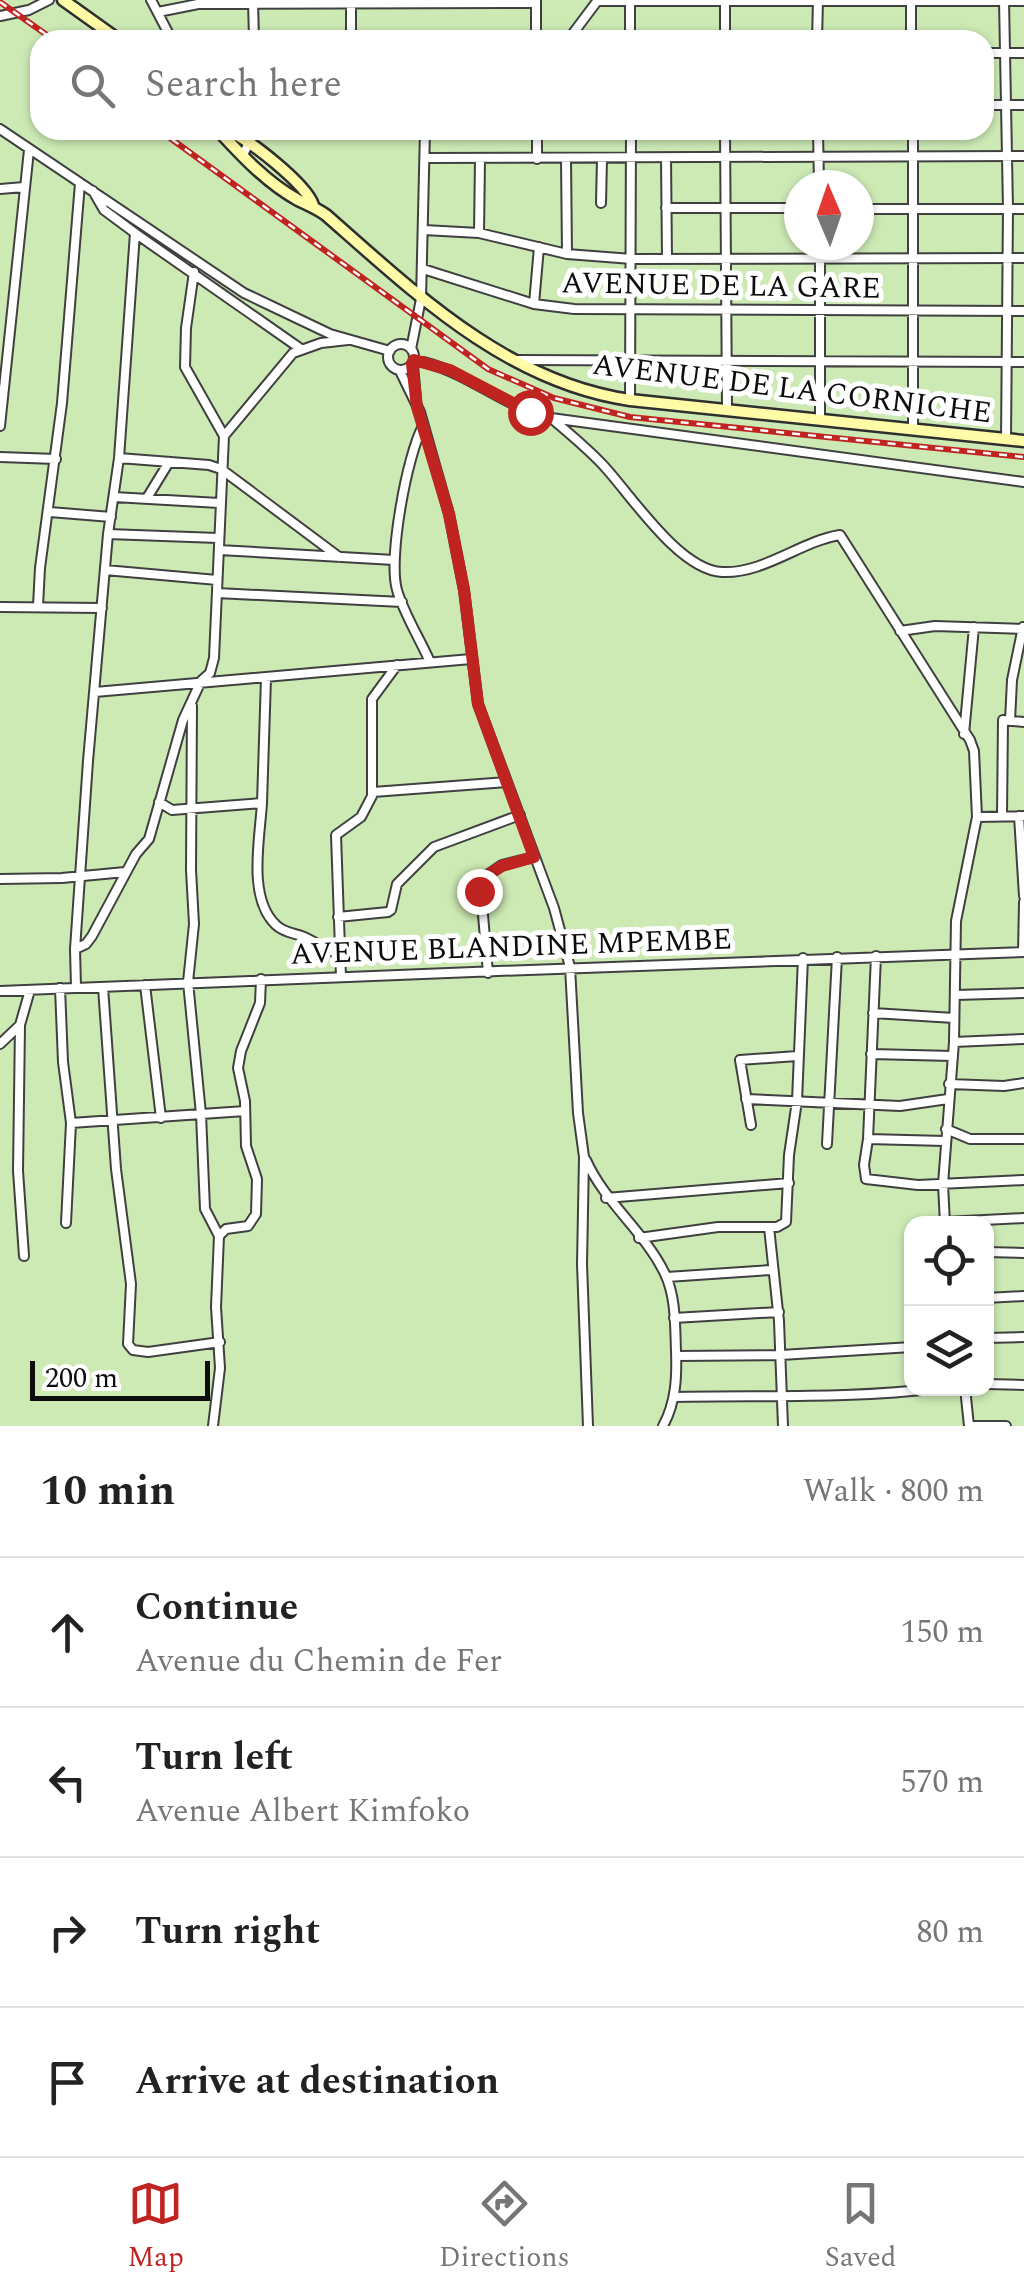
<!DOCTYPE html>
<meta charset="utf-8">
<style>
:root{--surface:#fff;--page:#f2f2f2;--text:#222;--muted:#767676;--line:#e0e0e0;--accent:#c02421}
body{margin:0;font-family:Spectral,serif;background:var(--page);color:var(--text)}
.controls{position:absolute;right:30px;bottom:30px;display:grid;overflow:hidden;border-radius:20px;box-shadow:0 2px 8px #0004}
.controls button{width:90px;height:90px;display:grid;place-items:center;padding:0;border:0;border-bottom:2px solid var(--line);background:var(--surface);color:var(--text);font:50px sans-serif}
.compass{position:absolute;left:784px;top:170px;width:90px;height:90px;border-radius:50%;background:var(--surface);box-shadow:0 2px 8px #0004;rotate:358deg}
.scale{position:absolute;left:30px;bottom:25px;width:180px;box-sizing:border-box;padding-left:10px;border:5px solid #0d0d0d;border-top:0;font-size:28px;line-height:35px;white-space:nowrap;color:#0d0d0d;-webkit-text-stroke:8px #fff;paint-order:stroke}
.stop{position:absolute;width:30px;height:30px;margin:-22px;border:8px solid #c02421;border-radius:50%;background:#fff}
.stop.end{background:#c02421;border-color:#fff;box-shadow:0 2px 10px #0008}
.list{margin:0;padding:0;list-style:none}
h2{display:flex;justify-content:space-between;align-items:center;height:130px;margin:0;padding:0 40px;font-size:42px}
h2 small{font-size:32px;font-weight:400;color:var(--muted)}
.list li{display:grid;grid-template-columns:65px 1fr auto;gap:30px;align-items:center;box-sizing:border-box;height:150px;padding:0 40px;border-top:2px solid var(--line)}
.list b{display:block;font-size:38px;white-space:nowrap}
.list p{margin:0;font-size:32px;white-space:nowrap;color:var(--muted)}
.list em{font-size:32px;font-style:normal;color:var(--muted)}
.icon{flex:none;width:55px;height:55px;fill:none;stroke:currentColor;stroke-width:2;stroke-linecap:round;stroke-linejoin:round}
.map{position:relative;flex:none;width:1024px;height:1426px;overflow:hidden}
.search{position:absolute;background:var(--surface);box-shadow:0 2px 8px #0004;left:30px;right:30px;top:30px;height:110px;display:flex;align-items:center;gap:25px;box-sizing:border-box;padding:0 35px;border-radius:30px;color:var(--muted);font-size:38px}
.sheet{height:730px;background:var(--surface)}
nav{display:flex;justify-content:space-around;align-items:center;box-sizing:border-box;height:140px;border-top:2px solid var(--line);background:var(--surface);font-size:28px;color:var(--muted)}
nav a{display:grid;justify-items:center;gap:5px}
nav .on{color:var(--accent)}
.map>svg:first-child{display:block}
.grass{fill:#cdeab5;fill-rule:evenodd}
.lines{fill:none;stroke-linecap:round;stroke-linejoin:round}
.street-casing{stroke:#404040;stroke-width:12}
.secondary-casing{stroke:#2f2f2f;stroke-width:15}
.street{stroke:#fff;stroke-width:8}
.secondary{stroke:#fffba7;stroke-width:10}
.rail-casing{stroke:#c02421;stroke-width:6}
.rail{stroke:#fff;stroke-width:2.5;stroke-dasharray:8;stroke-linecap:butt}
.route{stroke:#c02421;stroke-width:12}
.labels{text-anchor:middle;dominant-baseline:central;stroke-width:10;stroke-linejoin:round;paint-order:stroke}
.street-label{font-size:30px;fill:#0d0d0d;stroke:#fff}
</style>
<div class="map">
<svg width="1024" height="1426" viewBox="0 0 1024 1426">
<rect width="100%" height="100%" fill="#fffdec"/>
<path class="grass" d="M0,0H1024V1426H0ZM40,40H984V130H40ZM799,185H859V245H799ZM912,1224H986V1388H912Z"/>
<g class="lines">
<defs>
<path id="street" d="M151,0L172,40
M253,0L254,40
M911,0V40
M1004,0L1008,209L1006,440
M597,1H1024
M351,4V40
M158,12L198,4L536,3
M0,16L29,10L49,0
M536,40V0
M568,40L598,0
M630,40V0
M725,40V0
M817,40L818,0
M984,53H1024
M984,105H1024
M0,129L244,293L330,334L390,351
M725,130L727,409
M818,130L819,185
M913,130V429
M243,155L255,130
M426,158L1024,156
M666,158L667,259
M537,159V130
M566,159L567,254
M0,189L24,187
M93,191L104,210L135,233L301,349
M601,203L602,159
M666,208H799
M859,209H1024
M424,230L479,233L567,254L632,259L1024,258
M479,233L480,159
M820,245V418
M423,269L534,304L574,309L1024,311
M194,272L186,328L185,367L224,436
M534,304L539,247
M388 357a13 13 0 1 1 26 0a13 13 0 1 1-26 0Z
M411,349L421,299L425,130
M414,360C465,369 502,407 551,418L1024,482
M519,360L1024,362
M413,365L416,398
M400,371L420,412L449,514L464,590L478,704L554,908L570,967L578,1113L584,1157L582,1264L588,1426
M630,400L631,130
M551,418C569,433 587,448 603,465C631,495 679,570 722,572C764,574 801,541 840,535L970,740L974,751L977,817L956,921L954,1042L943,1184L945,1224
M0,426L29,150
M423,426C407,455 388,558 397,590C404,614 420,639 430,662
M0,457L56,459
M119,458L209,465L221,469L339,557
M114,497L219,503
M147,498L169,462
M50,512L111,517
M108,534L218,538
M219,550L394,560
M105,570L217,580
M217,593L402,602
M38,606L40,568L62,403L80,183
M0,607L102,608
M900,631L935,626L1022,629
M95,692L471,659
M192,706L191,870L194,924L188,982L201,1114L205,1209L219,1236
M1010,721L1012,680L1023,627
M964,734L974,627
M373,792L507,782
M159,802L172,810L262,803L266,678
M262,803C260,838 247,898 276,925C284,933 295,933 304,937C318,943 325,951 340,953
M1002,816L1003,720L1024,722
M1019,816L1024,896
M977,817L1024,816
M0,879L62,878L125,872
M338,917L388,912L391,910L397,884L434,847L520,815
M75,949L86,944L92,936L136,854L149,839L183,720L201,681L210,673L214,658L224,436L293,353L321,343L348,340
M1023,952L1024,902
M876,956L868,1139L864,1165L866,1179L918,1185L1024,1180
M488,973L480,880L502,865L534,857
M341,977L336,835L361,817L372,796V699L397,665
M145,985L161,1118
M76,987L75,949L88,761L108,534L119,458L135,233
M103,987L116,1169L131,1284L128,1344L133,1350L148,1352L220,1342
M60,988L63,1062L71,1123L66,1223
M0,991C341,978 683,962 1024,952
M955,995L1024,993
M873,1013L954,1018
M20,1025L18,1171L24,1256
M954,1042L1024,1039
M0,1044L20,1025L30,990
M871,1054L953,1056
M949,1084L1004,1086L1024,1083
M746,1099L900,1106L948,1099
M71,1123L245,1111
M751,1125L740,1060L797,1056
M946,1129L970,1139H1024
M868,1139L945,1141
M827,1144L837,957
M586,1160C605,1203 645,1232 665,1274C676,1297 675,1326 676,1351C677,1377 676,1402 663,1426
M606,1198L789,1183
M945,1222L1024,1218
M769,1227L779,1321L783,1426
M639,1238L718,1227H777L786,1222L789,1155L797,1101L803,958
M986,1252L1024,1253
M667,1277L771,1270
M986,1298L1024,1296
M674,1318L779,1312
M986,1338L1024,1337
M676,1356L781,1355L912,1347
M986,1384L1024,1385
M965,1388L969,1426
M674,1397C763,1395 851,1399 940,1388
M213,1426L220,1368L216,1307L219,1236L226,1229L248,1226L256,1214L257,1179L246,1146L245,1101L238,1068L241,1051L260,1003L261,979
M971,1426H1006"/>
<path id="secondary" d="M63,0L119,40
M218,130C241,155 267,183 298,200C308,205 316,208 326,215C416,294 507,382 630,400L1024,441
M227,130C249,139 306,184 313,205"/>
</defs>
<use href="#street" class="street-casing"/>
<use href="#secondary" class="secondary-casing"/>
<use href="#street" class="street"/>
<use href="#secondary" class="secondary"/>
<defs>
<path id="rail" d="M0,2L54,40
M159,130L488,369L554,398L630,417L1024,457"/>
</defs>
<use href="#rail" class="rail-casing"/>
<use href="#rail" class="rail"/>
</g>
<g class="lines">
<path class="route" d="M479,891L480,880L502,866L534,857L478,704L464,590L449,514L417,407L412,364L414,360L450,370L530,412"/>
</g>
<g class="labels">
<g class="street-label">
<text transform="translate(721 286) rotate(1)">AVENUE DE LA GARE</text>
<text transform="translate(792 389) rotate(7)">AVENUE DE LA CORNICHE</text>
<text transform="translate(511 947) rotate(-2)">AVENUE BLANDINE MPEMBE</text>
</g>
</g>
</svg>
<div class="controls">
<button><svg class="icon" aria-label="locate" viewBox="0 0 24 24"><circle cx="12" cy="12" r="6"/><path d="M12 2v4M12 18v4M2 12h4M18 12h4"/></svg></button>
<button><svg class="icon" aria-label="layers" viewBox="0 0 24 24"><path d="M12 4l9 5-9 5-9-5zM3 14l9 5 9-5"/></svg></button>
</div>
<svg class="compass" viewBox="-18 -18 36 36"><path d="M0-13l5 13h-10z" fill="#e53935"/><path d="M0 13l5-13h-10z" fill="#767676"/></svg>
<div class="scale">200 m</div>
<div class="stop" style="left:530px;top:412px"></div>
<div class="stop end" style="left:479px;top:891px"></div>
<div class="search"><svg class="icon" aria-label="search" viewBox="0 0 24 24"><circle cx="10" cy="10" r="6"/><path d="M15 15l6 6"/></svg>Search here</div>
</div>
<section class="sheet">
<h2>10 min<small>Walk · 800 m</small></h2>
<ul class="list">
<li><svg class="icon" aria-label="ahead" viewBox="0 0 24 24"><path d="M12 20V5M6 11l6-6 6 6"/></svg><div><b>Continue</b><p>Avenue du Chemin de Fer</p></div><em>150 m</em></li>
<li><svg class="icon" aria-label="left" viewBox="0 0 24 24"><path d="M17 20v-9H6M10 6l-5 5 5 5"/></svg><div><b>Turn left</b><p>Avenue Albert Kimfoko</p></div><em>570 m</em></li>
<li><svg class="icon" aria-label="right" viewBox="0 0 24 24"><path d="M7 20v-9h11M14 6l5 5-5 5"/></svg><div><b>Turn right</b></div><em>80 m</em></li>
<li><svg class="icon" aria-label="arrive" viewBox="0 0 24 24"><path d="M6 21V4h12l-3 4 3 4H6"/></svg><div><b>Arrive at destination</b></div></li>
</ul>
</section>
<nav>
<a class="on"><svg class="icon" aria-label="map" viewBox="0 0 24 24"><path d="M3 6l6-2 6 2 6-2v14l-6 2-6-2-6 2zM9 4v14M15 6v14"/></svg>Map</a>
<a><svg class="icon" aria-label="directions" viewBox="0 0 24 24"><path d="M12 3l9 9-9 9-9-9zM9 14v-3h6M13 9l2 2-2 2"/></svg>Directions</a>
<a><svg class="icon" aria-label="saved" viewBox="0 0 24 24"><path d="M7 4h10v16l-5-4-5 4z"/></svg>Saved</a>
</nav>
